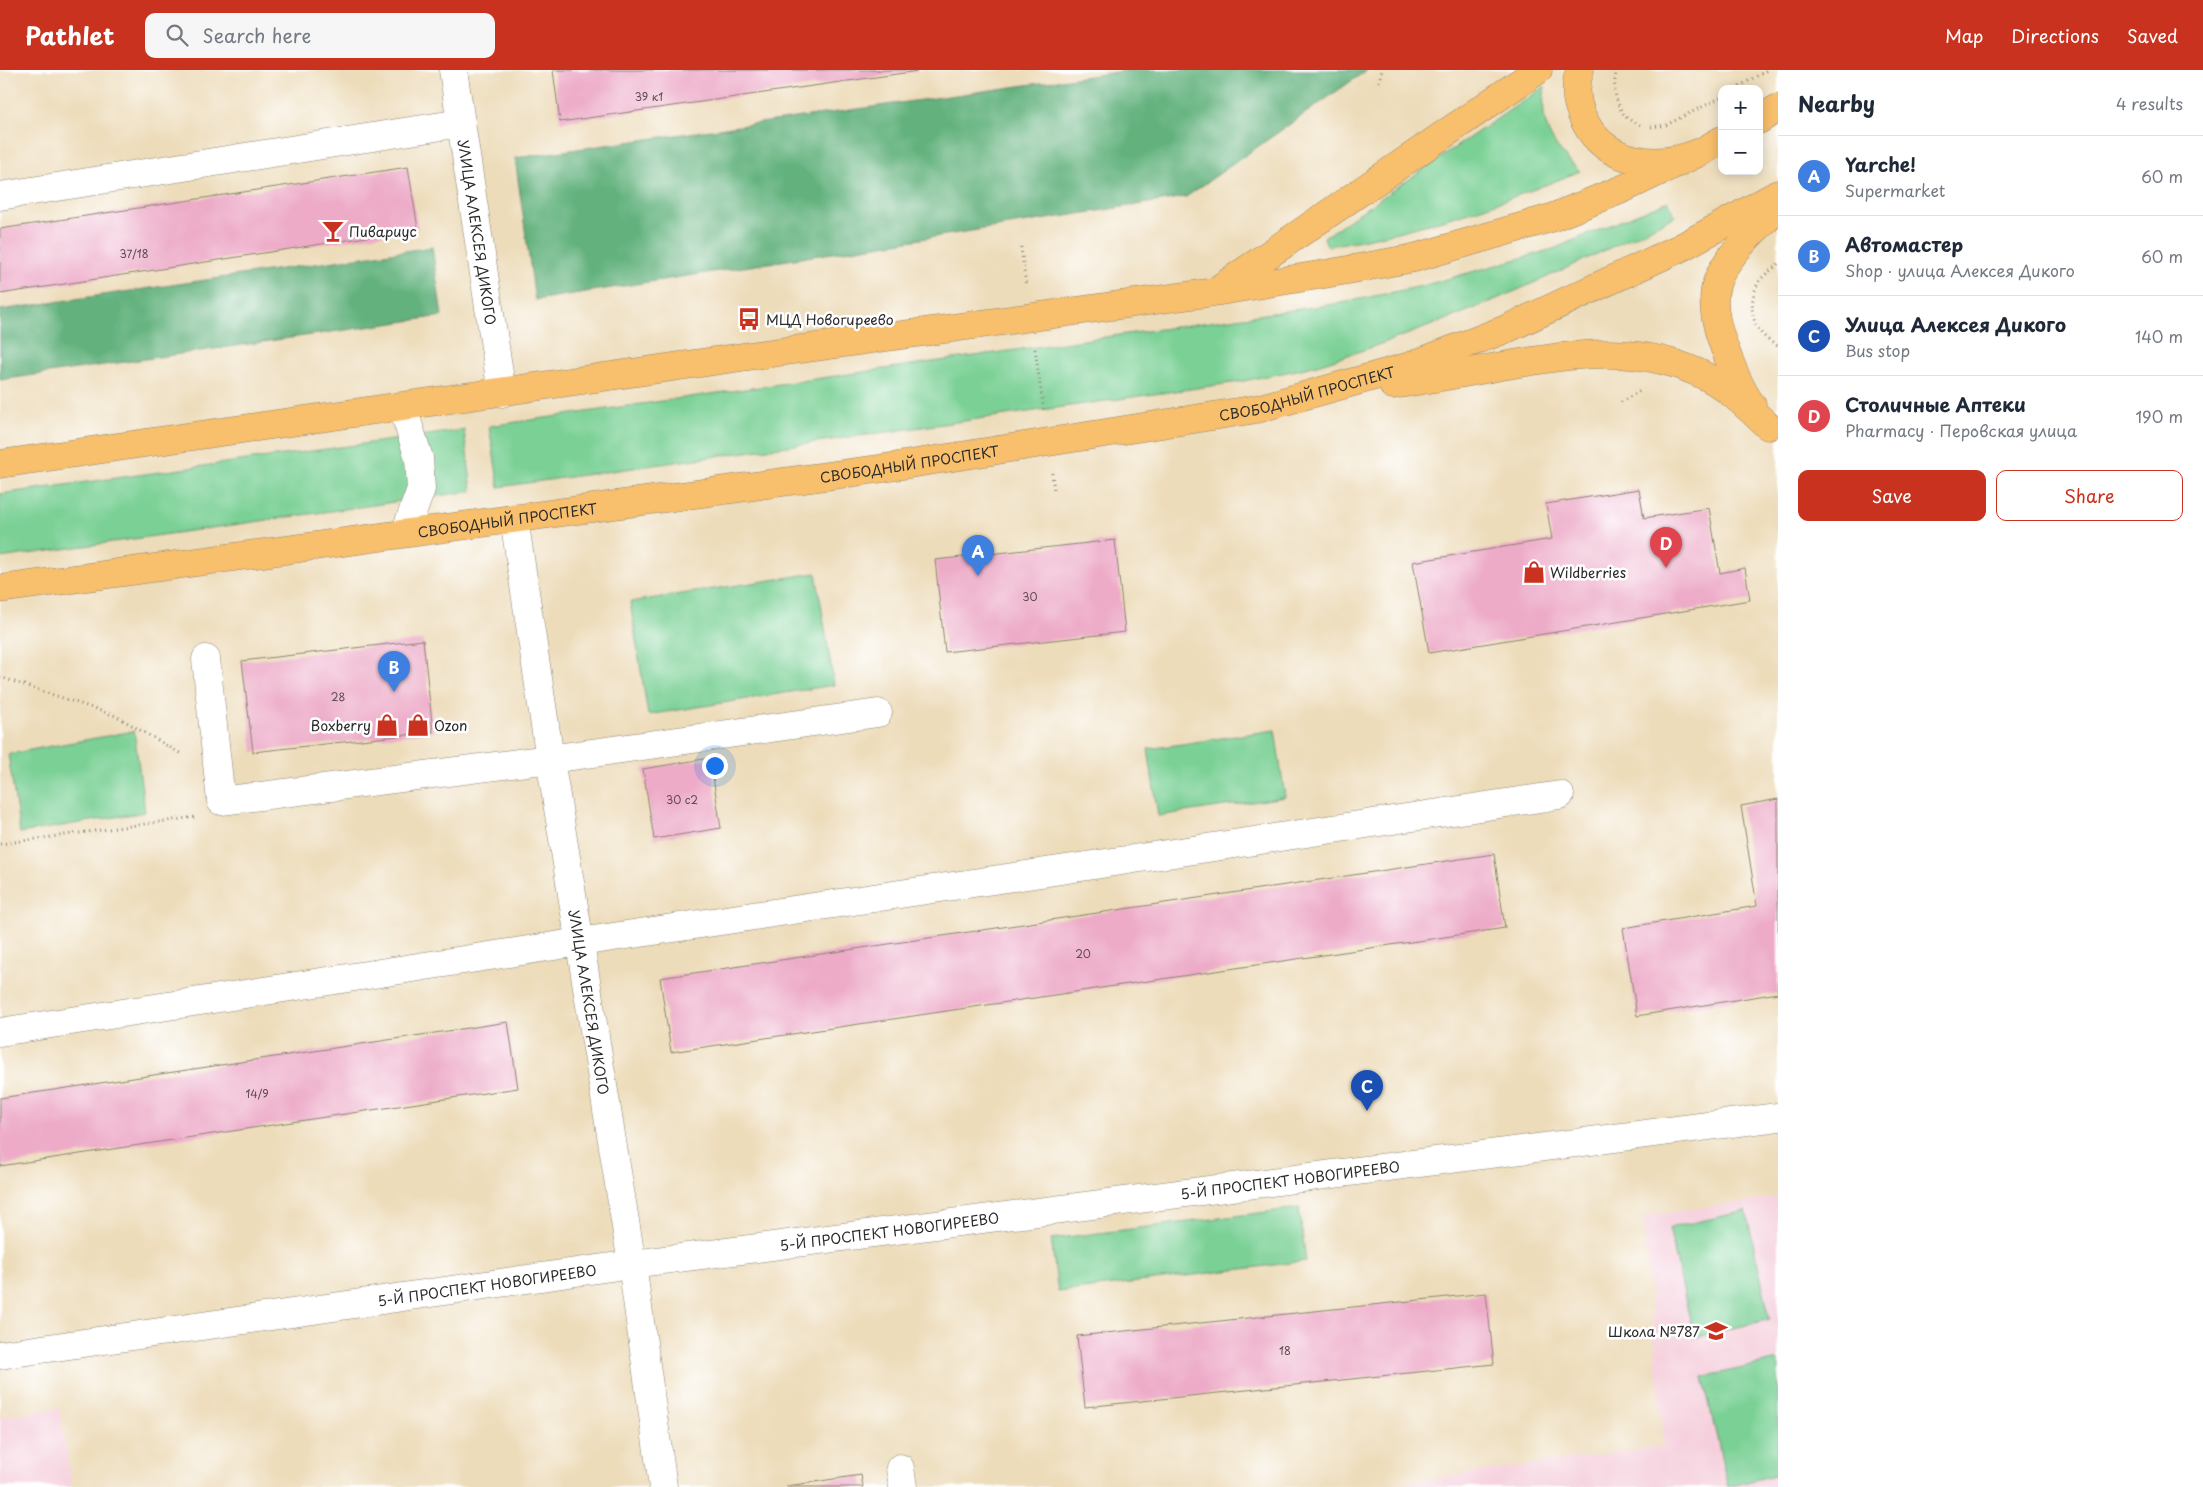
<!DOCTYPE html>
<meta charset="utf-8">
<style>
:root{--surface:#fff;--page:#f6f6f7;--text:#1f2937;--muted:#747a83;--line:#e0e1e3;--accent:#c8321e}
body{margin:0;font-family:"Playpen Sans",sans-serif;background:var(--page);color:var(--text)}
.controls{position:absolute;right:15px;top:15px;display:grid;overflow:hidden;border-radius:10px;box-shadow:0 2px 12px #0003}
.controls button{width:45px;height:45px;display:grid;place-items:center;padding:0;border:0;border-bottom:1px solid var(--line);background:var(--surface);color:var(--text);font:25px sans-serif}
.you{position:absolute;left:714px;top:695px;width:18px;height:18px;margin:-12px;border:4px solid #fff;border-radius:50%;background:#1a73e8;box-shadow:0 0 0 8px #1a73e833}
.badge{display:grid;place-items:center;width:32px;height:32px;border-radius:50%;background:var(--accent);color:#fff;font-size:16px;font-weight:700}
.pin{position:absolute;translate:-50% -41px;filter:drop-shadow(0 1px 2px #0008)}
.pin::after{content:'';position:absolute;top:26px;width:18px;height:15px;background:inherit;clip-path:polygon(0 0,100% 0,50% 100%)}
.list{margin:0;padding:0;list-style:none}
h2{display:flex;justify-content:space-between;align-items:center;height:65px;margin:0;padding:0 20px;font-size:21px}
h2 small{font-size:16px;font-weight:400;color:var(--muted)}
.list li{display:grid;grid-template-columns:32px 1fr auto;gap:15px;align-items:center;box-sizing:border-box;height:80px;padding:0 20px;border-top:1px solid var(--line)}
.list b{display:block;font-size:19px;white-space:nowrap}
.list p{margin:0;font-size:16px;white-space:nowrap;color:var(--muted)}
.list em{font-size:16px;font-style:normal;color:var(--muted)}
.actions{display:flex;gap:10px;padding:15px 20px}
.actions a{flex:1;padding:11px 0;border:1px solid var(--accent);border-radius:10px;text-align:center;font-size:18px;color:var(--accent)}
.actions .main{background:var(--accent);color:#fff}
.icon{flex:none;width:28px;height:28px;fill:none;stroke:currentColor;stroke-width:2;stroke-linecap:round;stroke-linejoin:round}
.map{position:relative;flex:none;width:1778px;height:1417px;overflow:hidden}
header{display:flex;align-items:center;gap:30px;box-sizing:border-box;height:70px;padding:0 25px;background:var(--accent);color:#fff}
header strong{font-size:24px}
nav{display:flex;gap:28px;margin-inline-start:auto;font-size:18px}
.search{width:350px;height:45px;background:var(--page);display:flex;align-items:center;gap:12px;box-sizing:border-box;padding:0 18px;border-radius:10px;color:var(--muted);font-size:19px}
main{display:flex}
aside{flex:1;background:var(--surface)}
.map>svg:first-child{display:block}
.built{fill:#f5cfdb}
.green{fill:#7ad095;stroke:#527e60}
.forest{fill:#63b27e;stroke:#476e54}
.building{fill:#edabc8}
.lines{fill:none;stroke-linecap:round;stroke-linejoin:round}
.minor-casing{stroke:#8c8472;stroke-width:29}
.major-casing{stroke:#8c8472;stroke-width:29}
.path{stroke:#8c8472;stroke-width:3;stroke-dasharray:1 4;stroke-linecap:butt}
.minor{stroke:#fff;stroke-width:28}
.major{stroke:#f8bf6c;stroke-width:28}
.labels{text-anchor:middle;dominant-baseline:central;stroke-width:5;stroke-linejoin:round;paint-order:stroke}
.number-label{font-size:11px;fill:#5c4b52}
.poi-label{font-size:14px;fill:#2b2b2b;stroke:#fff;text-anchor:start}
.street-label{font-size:14px;fill:#2b2b2b;stroke:#fff}
</style>
<header>
<strong>Pathlet</strong>
<div class="search"><svg class="icon" aria-label="search" viewBox="0 0 24 24"><circle cx="10" cy="10" r="6"/><path d="M15 15l6 6"/></svg>Search here</div>
<nav><a>Map</a><a>Directions</a><a>Saved</a></nav>
</header>
<main>
<div class="map">
<svg width="1778" height="1417" viewBox="0 0 1778 1417">
<rect width="100%" height="100%" fill="#fff"/>
<filter id="ink" filterUnits="userSpaceOnUse"><feTurbulence type="fractalNoise" baseFrequency=".02" numOctaves="2"/><feDisplacementMap in="SourceGraphic" scale="10" xChannelSelector="R" yChannelSelector="G"/><feConvolveMatrix kernelMatrix="1 2 1 2 8 2 1 2 1" color-interpolation-filters="sRGB"/></filter>
<filter id="wash" filterUnits="userSpaceOnUse"><feTurbulence type="fractalNoise" baseFrequency=".0096" numOctaves="4" result="noise"/><feDisplacementMap in="SourceGraphic" scale="20" xChannelSelector="R" yChannelSelector="G"/><feGaussianBlur stdDeviation="1.12" result="paint"/><feColorMatrix in="noise" values="0 0 0 0 0 0 0 0 0 0 0 0 0 0 0 0 0 1.4 0 .05"/><feComposite in="paint" operator="in"/></filter>
<g filter="url(#wash)">
<rect width="100%" height="100%" fill="#eddcba"/>
<path class="built" d="M1778,1127V1417H1375L1664,1376L1643,1146Z
M59,1338L72,1417H0V1347Z"/>
<path class="green" d="M1545,16C1539,56 1551,75 1580,101C1498,135 1415,162 1327,176L1324,167Z
M1668,131L1675,146C1559,204 1441,257 1317,295C1291,302 1265,306 1239,312L499,417L489,356L1341,233L1422,216L1553,179Z
M464,360L472,421L0,488V424Z
M816,503L834,615L648,645L630,532Z
M1275,660L1285,727L1158,746L1148,679Z
M134,661L145,742L20,763L8,684Z
M1299,1138L1306,1191L1058,1222L1051,1169Z
M1746,1141L1770,1249L1694,1268L1669,1158Z
M1778,1290V1404L1728,1417L1703,1307Z"/>
<path class="forest" d="M1131,0H1367L1186,127L535,230L515,88Z
M432,177L442,246L0,310V240Z"/>
<g id="blocks">
<path class="building" d="M553,0H918V1L560,52Z
M408,97L418,159L0,224V159Z
M1639,419L1644,448L1709,438L1720,503L1745,498L1750,530L1429,583L1413,492L1552,469L1546,434Z
M1115,470L1125,562L945,582L935,490Z
M423,570L433,662L253,682L242,591Z
M710,688L721,758L654,769L643,699Z
M1778,729V923L1637,946L1623,858L1757,836L1741,736Z
M1494,784L1505,858L671,982L660,908Z
M508,952L518,1018L0,1096V1028Z
M1486,1223L1494,1294L1085,1337L1077,1266Z
M861,1405L863,1417H787V1416Z"/>
</g>
</g>
<g filter="url(#ink)">
<use href="#blocks" fill-opacity="0" stroke="#8c8472" stroke-width="1"/>
<g class="lines">
<defs>
<g id="minor">
<path id="s1" d="M453,0L502,323"/>
<path d="M0,126L461,53"/>
<path d="M403,338L419,388L421,419L405,463"/>
<path id="s2" d="M514,448L550,689L632,1194L663,1417"/>
<path d="M206,589L221,731L550,689L878,643"/>
<path d="M0,962L580,872L1560,725"/>
<path id="s3" d="M0,1285L632,1194L1778,1047"/>
<path d="M900,1398L903,1417"/>
</g>
<g id="major">
<path d="M1580,0C1574,17 1576,35 1585,52C1607,94 1657,99 1698,83C1706,80 1714,74 1722,70"/>
<path d="M1759,50L1778,38"/>
<path d="M1220,218L1538,0"/>
<path d="M1393,315C1429,309 1466,303 1502,296C1574,284 1641,272 1709,308C1731,320 1749,339 1768,356"/>
<path d="M1752,335C1741,321 1734,303 1728,287C1719,265 1709,235 1717,212C1726,186 1757,157 1778,139"/>
<path d="M0,394L749,286L1214,222L1331,203L1414,188L1551,148L1625,118L1698,83"/>
<path id="s4" d="M0,519L878,399L1257,339L1407,297L1506,259L1682,177L1778,124"/>
</g>
</defs>
<use href="#minor" class="minor-casing"/>
<use href="#major" class="major-casing"/>
<path class="path" d="M1617,0C1612,15 1615,35 1626,47C1629,50 1636,53 1640,55
M1379,12L1382,0
M1735,19L1767,0
M1651,57L1666,55L1722,27
M1021,177L1026,216
M1778,194C1772,200 1762,206 1758,213C1746,238 1753,264 1778,276
M1035,279L1044,342
M1621,332L1642,320
M1052,403L1054,420
M0,607L116,646L183,685
M0,774L195,747"/>
<use href="#minor" class="minor"/>
<use href="#major" class="major"/>
</g>
</g>
<defs>
<symbol id="bar-bare" viewBox="-9 -9 18 18"><path d="M-6-5H6L.8 .8V4.5H3.5V6h-7V4.5H-.8V.8Z" fill="#c8321e" stroke="#fff" stroke-width="2.5" paint-order="stroke"/></symbol>
<symbol id="bus-bare" viewBox="-9 -9 18 18"><path d="M-5-6H5V4H4V6H2V4H-2V6H-4V4H-5ZM-3.5-4V0h7V-4ZM-3.5 1.2v1.5H-2V1.2ZM2 1.2v1.5H3.5V1.2Z" fill="#c8321e" stroke="#fff" stroke-width="2.5" paint-order="stroke"/></symbol>
<symbol id="shop-bare" viewBox="-9 -9 18 18"><path d="M-5-2.5h2.3a2.7 3.5 0 0 1 5.4 0H5L5.5 6h-11ZM-1.5-2.5h3a1.5 2.3 0 0 0-3 0Z" fill="#c8321e" stroke="#fff" stroke-width="2.5" paint-order="stroke"/></symbol>
<symbol id="school-bare" viewBox="-9 -9 18 18"><path d="M0-5L7-2L0 1L-7-2ZM-4 1L0 2.5L4 1V4Q0 6-4 4Z" fill="#c8321e" stroke="#fff" stroke-width="2.5" paint-order="stroke"/></symbol>
</defs>
<g fill-rule="evenodd">
<use href="#bar-bare" x="317" y="145" width="32" height="32"/>
<use href="#bus-bare" x="733" y="233" width="32" height="32"/>
<use href="#shop-bare" x="1518" y="486" width="32" height="32"/>
<use href="#shop-bare" x="371" y="639" width="32" height="32"/>
<use href="#shop-bare" x="402" y="639" width="32" height="32"/>
<use href="#school-bare" x="1700" y="1245" width="32" height="32"/>
</g>
<g class="labels">
<g class="number-label">
<text x="649" y="26">39 к1</text>
<text x="134" y="183">37/18</text>
<text x="1030" y="526">30</text>
<text x="338" y="626">28</text>
<text x="682" y="729">30 с2</text>
<text x="1083" y="883">20</text>
<text x="257" y="1023">14/9</text>
<text x="1285" y="1280">18</text>
</g>
<g class="poi-label">
<text x="349" y="161">Пивариус</text>
<text x="766" y="249">МЦД Новогиреево</text>
<text x="1550" y="502">Wildberries</text>
<text x="371" y="655" text-anchor="end">Boxberry</text>
<text x="434" y="655">Ozon</text>
<text x="1700" y="1261" text-anchor="end">Школа №787</text>
</g>
<g class="street-label">
<text stroke="none"><textPath href="#s1" startOffset="164">УЛИЦА АЛЕКСЕЯ ДИКОГО</textPath></text>
<text stroke="none"><textPath href="#s4" startOffset="1322">СВОБОДНЫЙ ПРОСПЕКТ</textPath></text>
<text stroke="none"><textPath href="#s4" startOffset="918">СВОБОДНЫЙ ПРОСПЕКТ</textPath></text>
<text stroke="none"><textPath href="#s4" startOffset="512">СВОБОДНЫЙ ПРОСПЕКТ</textPath></text>
<text stroke="none"><textPath href="#s2" startOffset="490">УЛИЦА АЛЕКСЕЯ ДИКОГО</textPath></text>
<text stroke="none"><textPath href="#s3" startOffset="1302">5-Й ПРОСПЕКТ НОВОГИРЕЕВО</textPath></text>
<text stroke="none"><textPath href="#s3" startOffset="898">5-Й ПРОСПЕКТ НОВОГИРЕЕВО</textPath></text>
<text stroke="none"><textPath href="#s3" startOffset="492">5-Й ПРОСПЕКТ НОВОГИРЕЕВО</textPath></text>
</g>
</g>
</svg>
<div class="controls">
<button>+</button>
<button>−</button>
</div>
<div class="you"></div>
<div class="pin badge" style="left:978px;top:506px;background:#3f7fe0">A</div>
<div class="pin badge" style="left:394px;top:622px;background:#3f7fe0">B</div>
<div class="pin badge" style="left:1367px;top:1041px;background:#1a4fb4">C</div>
<div class="pin badge" style="left:1666px;top:498px;background:#e0444e">D</div>
</div>
<aside>
<h2>Nearby<small>4 results</small></h2>
<ul class="list">
<li><span class="badge" style="background:#3f7fe0">A</span><div><b>Yarche!</b><p>Supermarket</p></div><em>60 m</em></li>
<li><span class="badge" style="background:#3f7fe0">B</span><div><b>Автомастер</b><p>Shop · улица Алексея Дикого</p></div><em>60 m</em></li>
<li><span class="badge" style="background:#1a4fb4">C</span><div><b>Улица Алексея Дикого</b><p>Bus stop</p></div><em>140 m</em></li>
<li><span class="badge" style="background:#e0444e">D</span><div><b>Столичные Аптеки</b><p>Pharmacy · Перовская улица</p></div><em>190 m</em></li>
</ul>
<div class="actions"><a class="main">Save</a><a>Share</a></div>
</aside>
</main>
